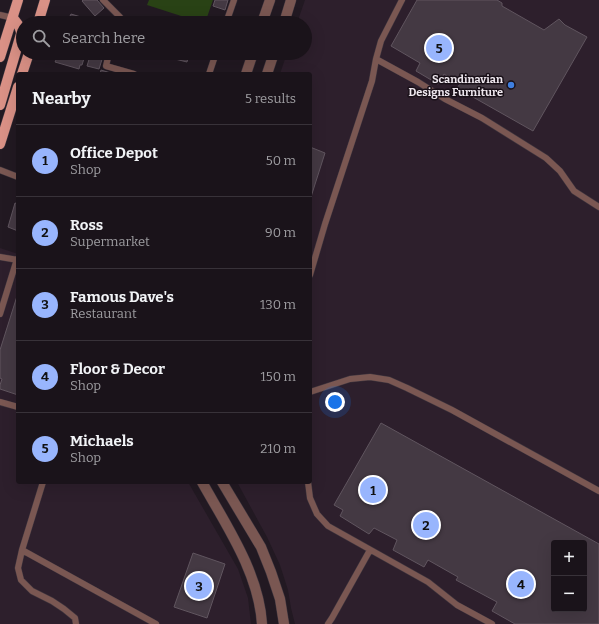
<!DOCTYPE html>
<meta charset="utf-8">
<style>
:root{--surface:#1a131a;--page:#272027;--text:#f1f3f6;--muted:#9f9ea2;--line:#383239;--accent:#98b5fd}
body{margin:0;font-family:Bitter,serif;background:var(--page);color:var(--text)}
.controls{position:absolute;right:12px;bottom:12px;display:grid;overflow:hidden;border-radius:4px;box-shadow:0 4px 16px #0002}
.controls button{width:36px;height:36px;display:grid;place-items:center;padding:0;border:0;border-bottom:1px solid var(--line);background:var(--surface);color:var(--text);font:20px sans-serif}
.you{position:absolute;left:335px;top:402px;width:14px;height:14px;margin:-10px;border:3px solid #fff;border-radius:50%;background:#1a73e8;box-shadow:0 0 0 6px #1a73e833}
.badge{display:grid;place-items:center;width:26px;height:26px;border-radius:50%;background:var(--accent);color:#111;font-size:13px;font-weight:700}
.pin{position:absolute;translate:-50% -50%;border:2px solid #fff;box-shadow:0 1px 4px #0006}
.list{margin:0;padding:0;list-style:none}
h2{display:flex;justify-content:space-between;align-items:center;height:52px;margin:0;padding:0 16px;font-size:17px}
h2 small{font-size:13px;font-weight:400;color:var(--muted)}
.list li{display:grid;grid-template-columns:26px 1fr auto;gap:12px;align-items:center;box-sizing:border-box;height:72px;padding:0 16px;border-top:1px solid var(--line)}
.list b{display:block;font-size:15px;white-space:nowrap}
.list p{margin:0;font-size:13px;white-space:nowrap;color:var(--muted)}
.list em{font-size:13px;font-style:normal;color:var(--muted)}
.icon{flex:none;width:22px;height:22px;fill:none;stroke:currentColor;stroke-width:2;stroke-linecap:round;stroke-linejoin:round}
.map{position:relative;flex:none;width:599px;height:624px;overflow:hidden}
.search{position:absolute;background:var(--surface);box-shadow:0 4px 16px #0002;left:16px;top:16px;width:296px;height:44px;display:flex;align-items:center;gap:10px;box-sizing:border-box;padding:0 14px;border-radius:22px;color:var(--muted);font-size:15px}
.panel{position:absolute;background:var(--surface);box-shadow:0 4px 16px #0002;left:16px;top:72px;width:296px;height:412px;border-radius:4px}
.map>svg:first-child{display:block}
.built{fill:#2d1f2c;fill-rule:evenodd}
.green{fill:#294215}
.building{fill:#443943;stroke:#60555f;fill-rule:evenodd}
.lines{fill:none;stroke-linecap:round;stroke-linejoin:round}
.service-casing{stroke:#3f363f;stroke-width:7}
.tertiary-casing{stroke:#3f363f;stroke-width:11}
.primary-casing{stroke:#3f363f;stroke-width:11}
.service{stroke:#7a5752;stroke-width:6}
.tertiary{stroke:#7a5752;stroke-width:10}
.primary{stroke:#da9186;stroke-width:10}
.shop-dot{fill:#3f7fe0;stroke:#191018;stroke-width:1.5}
.labels{text-anchor:middle;dominant-baseline:central;stroke-width:3;stroke-linejoin:round;paint-order:stroke}
.poi-label{font-size:11px;font-weight:bold;fill:#eee7ee;stroke:#191018;text-anchor:end}
</style>
<div class="map">
<svg width="599" height="624" viewBox="0 0 599 624">
<rect width="100%" height="100%" fill="#221922"/>
<path class="built" d="M305,0H599V624H295L291,608L288,590L280,565L267,537L237,482H310V74H280L287,53H305V23H297ZM554,543H584V609H554Z
M0,248L18,254V482H188L238,569L248,598L251,624H0Z"/>
<path class="green" d="M149,0H213L205,23H203L147,5Z"/>
<path class="building" d="M83,0H97L104,8L95,16L82,1Z
M215,0H228L225,10L213,6Z
M417,0H497L502,3V6L544,30L559,19L565,25L587,37L533,131L457,88L460,84L444,74L438,84L416,71L420,63L391,46Z
M71,14L94,21L93,23H66L68,18H69Z
M57,53H90L89,54L85,55L82,65H80L79,69L55,62L57,58L55,57Z
M91,53H104L99,69L87,66Z
M172,53H192L190,59L188,58L187,62L171,58Z
M199,53H205L203,60Z
M101,70L114,74H100Z
M310,147L325,153L310,200Z
M15,203L18,204V231L8,227Z
M18,293V395L0,389V385L2,379L0,378V350Z
M381,423L599,544V624H515L492,611L497,602L456,580L458,577L428,560L424,567L393,550L397,540L374,528L369,534L340,516L343,510L334,505ZM554,543H584V609H554Z
M193,553L225,564L207,618L174,607Z"/>
<g class="lines">
<defs>
<path id="service" d="M103,0L120,17L118,23
M402,0L381,41L376,59L418,82L445,99L482,118L546,158L560,171L574,191L599,207
M0,15L13,18
M226,23L234,0
M109,53L106,66L134,74
M209,74L216,53
M0,170L18,177
M0,257L18,260
M310,275L325,224L372,81L376,59
M0,314L17,259
M310,392L350,379L370,377L389,380L407,388L452,410L599,491
M0,402L18,407
M43,482L22,550L18,568L21,580L32,591L52,601L64,609L75,618L76,624
M308,482L310,498L317,514L328,526L428,582L457,605L492,624
M22,550L156,624
M328,624L332,618L370,550"/>
<path id="tertiary" d="M262,23L270,0
M284,23L291,0
M246,74L253,53
M267,74L274,53
M202,482C226,525 259,573 262,624
M222,482L261,547L271,572L280,599L284,624"/>
<path id="primary" d="M38,23L45,0
M0,57L18,0
M22,74L29,53
M0,105L21,34C21,27 17,23 13,18
M0,144L18,87"/>
</defs>
<use href="#service" class="service-casing"/>
<use href="#tertiary" class="tertiary-casing"/>
<use href="#primary" class="primary-casing"/>
<use href="#service" class="service"/>
<use href="#tertiary" class="tertiary"/>
<use href="#primary" class="primary"/>
</g>
<circle class="shop-dot" cx="511" cy="85" r="4"/>
<g class="labels">
<g class="poi-label">
<text x="503" y="79">Scandinavian<tspan x="503" dy="13">Designs Furniture</tspan></text>
</g>
</g>
</svg>
<div class="controls">
<button>+</button>
<button>−</button>
</div>
<div class="you"></div>
<div class="pin badge" style="left:373px;top:490px">1</div>
<div class="pin badge" style="left:426px;top:525px">2</div>
<div class="pin badge" style="left:199px;top:586px">3</div>
<div class="pin badge" style="left:521px;top:584px">4</div>
<div class="pin badge" style="left:439px;top:48px">5</div>
<div class="search"><svg class="icon" aria-label="search" viewBox="0 0 24 24"><circle cx="10" cy="10" r="6"/><path d="M15 15l6 6"/></svg>Search here</div>
<section class="panel">
<h2>Nearby<small>5 results</small></h2>
<ul class="list">
<li><span class="badge">1</span><div><b>Office Depot</b><p>Shop</p></div><em>50 m</em></li>
<li><span class="badge">2</span><div><b>Ross</b><p>Supermarket</p></div><em>90 m</em></li>
<li><span class="badge">3</span><div><b>Famous Dave's</b><p>Restaurant</p></div><em>130 m</em></li>
<li><span class="badge">4</span><div><b>Floor &amp; Decor</b><p>Shop</p></div><em>150 m</em></li>
<li><span class="badge">5</span><div><b>Michaels</b><p>Shop</p></div><em>210 m</em></li>
</ul>
</section>
</div>
